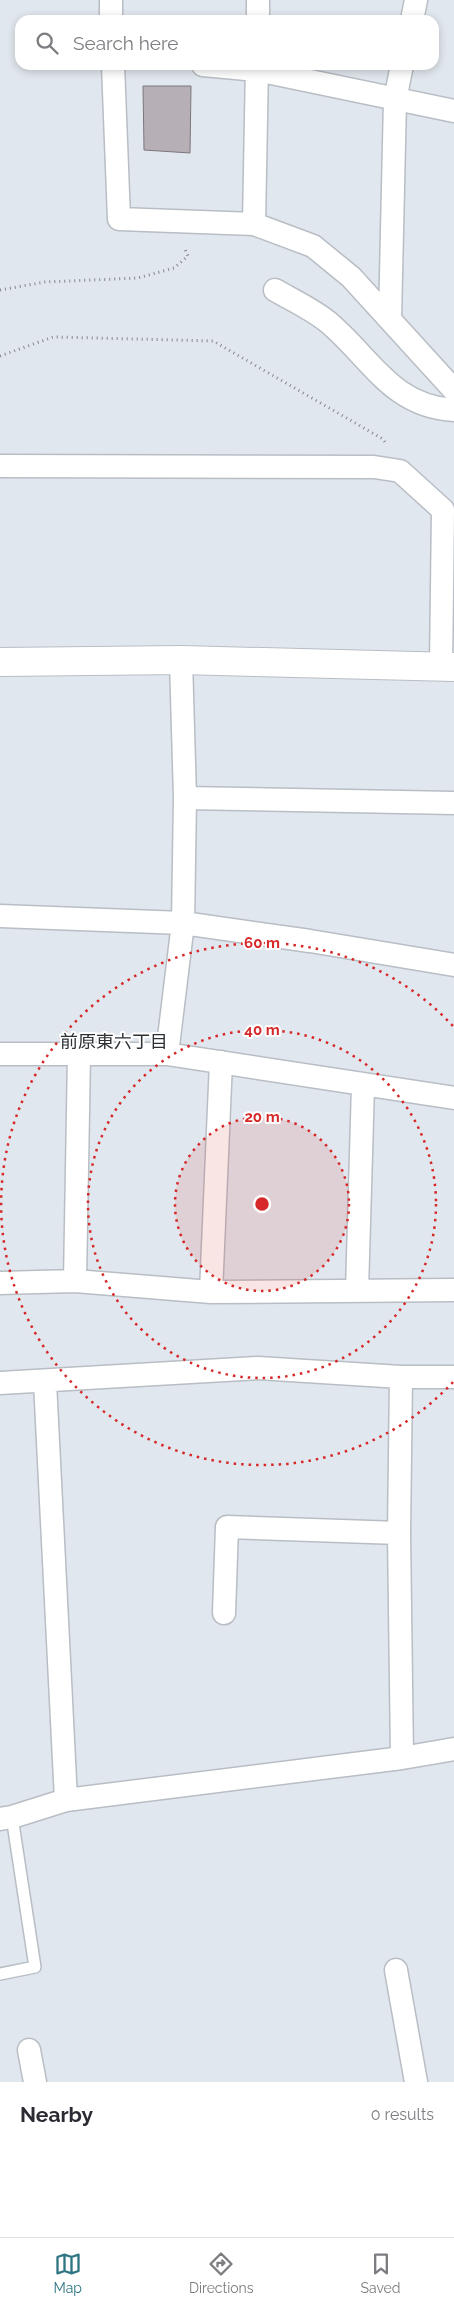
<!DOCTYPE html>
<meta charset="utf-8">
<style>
:root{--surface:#fff;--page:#f2f2f3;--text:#2b2b33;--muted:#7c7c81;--line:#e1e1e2;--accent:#2f7682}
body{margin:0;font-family:Raleway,"Noto Sans JP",sans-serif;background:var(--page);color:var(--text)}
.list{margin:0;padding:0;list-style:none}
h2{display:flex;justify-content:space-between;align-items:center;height:65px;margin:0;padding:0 20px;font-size:21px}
h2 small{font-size:16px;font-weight:400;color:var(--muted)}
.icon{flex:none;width:28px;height:28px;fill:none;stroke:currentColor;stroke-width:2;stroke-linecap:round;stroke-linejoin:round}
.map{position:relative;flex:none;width:454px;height:2082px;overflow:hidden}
.search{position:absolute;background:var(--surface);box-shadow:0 2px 8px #0003;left:15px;right:15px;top:15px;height:55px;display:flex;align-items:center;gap:12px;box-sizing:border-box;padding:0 18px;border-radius:15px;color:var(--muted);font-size:19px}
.sheet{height:155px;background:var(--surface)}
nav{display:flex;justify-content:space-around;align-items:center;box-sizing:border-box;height:70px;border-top:1px solid var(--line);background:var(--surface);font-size:14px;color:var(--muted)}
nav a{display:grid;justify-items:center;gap:2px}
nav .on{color:var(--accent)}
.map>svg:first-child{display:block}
.building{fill:#b6b0b6;stroke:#7d777d}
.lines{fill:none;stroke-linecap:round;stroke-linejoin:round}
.service-casing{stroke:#b8bec4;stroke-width:14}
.minor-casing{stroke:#b8bec4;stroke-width:25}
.tertiary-casing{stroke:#b8bec4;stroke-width:30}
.path{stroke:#83878c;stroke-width:3;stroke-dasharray:1 4;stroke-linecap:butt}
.service{stroke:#fff;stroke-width:11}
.minor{stroke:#fff;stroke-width:22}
.tertiary{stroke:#fff;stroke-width:28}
.ring{fill:none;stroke:#d62828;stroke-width:2.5;stroke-dasharray:2.5 5}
.labels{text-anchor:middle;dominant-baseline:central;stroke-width:4;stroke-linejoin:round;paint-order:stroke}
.neighbourhood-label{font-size:18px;fill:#2d3136;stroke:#fff}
.centre{fill:#d62828;stroke:#fff;stroke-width:2.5}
.ring-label{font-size:15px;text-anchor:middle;font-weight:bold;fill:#d62828;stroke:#fff;stroke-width:4;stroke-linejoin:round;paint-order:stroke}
</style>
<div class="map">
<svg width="454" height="2082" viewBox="0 0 454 2082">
<rect width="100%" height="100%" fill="#e1e7ee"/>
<path class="building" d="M143,86H191L190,153L144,150Z"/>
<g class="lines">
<defs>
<path id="service" d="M0,1974L35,1967L12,1817"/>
<path id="minor" d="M111,0V20
M258,20V0
M412,20L416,0
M113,65L119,219L254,224L313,246L351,277L454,390
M203,65L257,70L454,111
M254,224L257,65
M275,290C292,300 312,309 328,322C371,358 392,407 454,410
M390,319L395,100L402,65
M0,466L374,467L400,471L443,510L441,667
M185,798L454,803
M0,916L183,923L310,941L454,965
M0,1054H167L454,1098
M167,1054L183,923L185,798L181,660
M75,1281L79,1055
M0,1283L75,1281L211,1292L454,1290
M357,1291L363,1085
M211,1292L221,1062
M401,1377L399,1533L402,1758
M45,1382L66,1800
M0,1383L258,1368L401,1377H454
M224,1613L227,1527L399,1533
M0,1819L12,1817L66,1800L402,1758L454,1749
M396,1970L416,2082
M29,2050L35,2082"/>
<path id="tertiary" d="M0,662L181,660L454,667"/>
</defs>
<use href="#service" class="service-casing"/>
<use href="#minor" class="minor-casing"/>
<use href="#tertiary" class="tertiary-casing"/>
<path class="path" d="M0,290L45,282L138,278L174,268L188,256L184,247
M0,356L53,337L213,341L383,439L385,442"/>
<use href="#service" class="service"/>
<use href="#minor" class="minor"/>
<use href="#tertiary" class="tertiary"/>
</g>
<circle cx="262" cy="1204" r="87" fill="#d62828" fill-opacity=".12"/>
<g class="ring">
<circle cx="262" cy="1204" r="87"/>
<circle cx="262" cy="1204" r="174"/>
<path d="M453 1382A261 261 0 1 1 453 1026"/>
</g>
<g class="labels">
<g class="neighbourhood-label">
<text x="114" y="1041">前原東六丁目</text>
</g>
</g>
<circle cx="262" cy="1204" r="8" class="centre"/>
<g class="ring-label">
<text x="262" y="948">60 m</text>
<text x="262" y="1035">40 m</text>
<text x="262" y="1122">20 m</text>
</g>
</svg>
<div class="search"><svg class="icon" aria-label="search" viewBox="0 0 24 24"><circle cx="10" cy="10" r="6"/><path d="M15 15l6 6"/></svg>Search here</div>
</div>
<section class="sheet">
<h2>Nearby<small>0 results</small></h2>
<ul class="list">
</ul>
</section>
<nav>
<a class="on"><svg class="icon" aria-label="map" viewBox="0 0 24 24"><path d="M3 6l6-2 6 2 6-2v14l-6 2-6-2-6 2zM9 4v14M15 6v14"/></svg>Map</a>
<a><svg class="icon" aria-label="directions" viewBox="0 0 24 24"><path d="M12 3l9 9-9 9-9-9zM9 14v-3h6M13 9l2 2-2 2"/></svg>Directions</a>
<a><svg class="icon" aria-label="saved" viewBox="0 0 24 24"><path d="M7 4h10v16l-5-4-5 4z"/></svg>Saved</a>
</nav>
